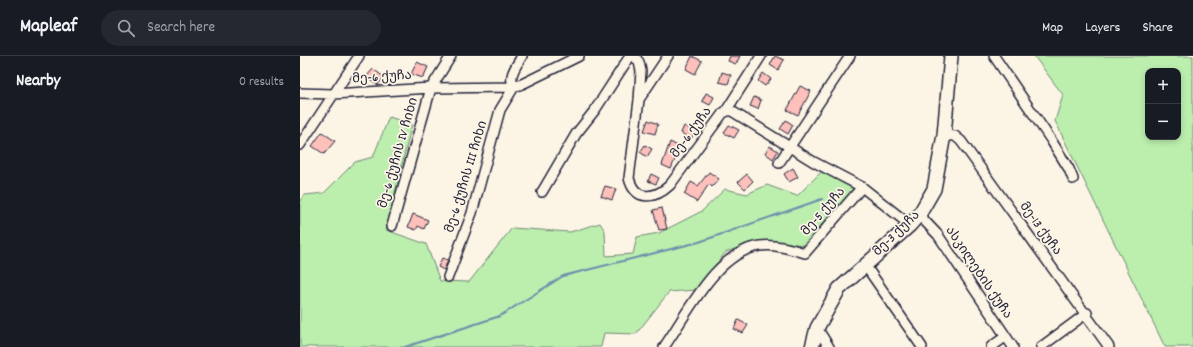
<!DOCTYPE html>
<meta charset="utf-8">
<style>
:root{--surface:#171b24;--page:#242831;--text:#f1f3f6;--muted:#9ea1a6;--line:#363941}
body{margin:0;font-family:Dekko,"Noto Sans Georgian",sans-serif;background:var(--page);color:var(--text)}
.controls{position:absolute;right:12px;top:12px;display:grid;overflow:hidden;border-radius:8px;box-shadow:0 2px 6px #0003}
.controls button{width:36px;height:36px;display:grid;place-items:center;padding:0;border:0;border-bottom:1px solid var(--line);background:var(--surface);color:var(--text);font:20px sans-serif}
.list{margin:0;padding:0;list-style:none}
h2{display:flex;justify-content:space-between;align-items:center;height:52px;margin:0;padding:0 16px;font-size:17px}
h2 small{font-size:13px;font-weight:400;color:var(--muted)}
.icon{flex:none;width:22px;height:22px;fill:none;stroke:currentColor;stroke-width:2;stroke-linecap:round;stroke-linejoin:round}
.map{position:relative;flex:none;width:893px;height:291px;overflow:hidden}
header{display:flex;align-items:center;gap:24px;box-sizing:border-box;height:56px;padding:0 20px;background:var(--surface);border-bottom:1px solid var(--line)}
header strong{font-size:19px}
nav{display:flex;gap:22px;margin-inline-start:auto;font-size:14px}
.search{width:280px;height:36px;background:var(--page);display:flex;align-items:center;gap:10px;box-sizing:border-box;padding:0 14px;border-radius:22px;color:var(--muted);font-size:15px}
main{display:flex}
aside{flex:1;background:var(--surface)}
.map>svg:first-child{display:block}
.green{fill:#bceeae;stroke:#6f8874;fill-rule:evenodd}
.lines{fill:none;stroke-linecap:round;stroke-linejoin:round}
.stream{stroke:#688fac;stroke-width:2}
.building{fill:#fdc0bb;stroke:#22223b}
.street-casing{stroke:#22223b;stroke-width:12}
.secondary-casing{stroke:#22223b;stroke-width:16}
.street{stroke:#fcf5e5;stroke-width:9}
.secondary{stroke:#fcf5e5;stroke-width:13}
.labels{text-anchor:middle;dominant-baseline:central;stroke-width:3.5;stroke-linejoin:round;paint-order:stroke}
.street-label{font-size:13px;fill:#22223b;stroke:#fcf5e5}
</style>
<header>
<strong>Mapleaf</strong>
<div class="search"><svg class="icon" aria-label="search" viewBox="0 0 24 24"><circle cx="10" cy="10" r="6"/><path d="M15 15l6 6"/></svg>Search here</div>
<nav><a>Map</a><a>Layers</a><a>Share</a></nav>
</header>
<main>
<aside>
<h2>Nearby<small>0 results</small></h2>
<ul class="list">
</ul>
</aside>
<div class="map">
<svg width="893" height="291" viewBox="0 0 893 291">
<rect width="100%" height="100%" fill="#fcf5e5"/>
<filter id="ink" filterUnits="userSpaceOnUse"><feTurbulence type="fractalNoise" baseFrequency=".025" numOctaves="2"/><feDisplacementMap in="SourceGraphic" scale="8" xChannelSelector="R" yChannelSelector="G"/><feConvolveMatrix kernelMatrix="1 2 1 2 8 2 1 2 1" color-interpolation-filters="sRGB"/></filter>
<g filter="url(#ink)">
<path class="green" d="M734,0H893V291H865L755,65L763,39ZM848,15H878V81H848Z
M89,61L112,68L86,174L126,188L140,225L169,226L212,172L270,176L300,167L305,175L306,200L333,198L337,181L359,177L402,155L425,133L447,138L467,129L497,140L524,113L555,132L503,189L475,185L455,186L426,196L396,234L369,236L336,278L304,277L301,291H0V144L5,139L24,137L55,106L73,101Z"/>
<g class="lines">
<path class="stream" d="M105,291L200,260L263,220L399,186L522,143"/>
</g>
<path class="building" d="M392,0L402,5L395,18L386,13Z
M430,0H440L436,8L428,5Z
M475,0L484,4L478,14L470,9Z
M117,6L128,11L123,22L111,18Z
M73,13L84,21L78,29L66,21Z
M422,16L431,19L428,28L419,26Z
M463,17L471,23L465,30L458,25Z
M500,30L511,35L498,59L487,54Z
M406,37L414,41L410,49L402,45Z
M454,41L461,44L458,53L450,50Z
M348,64L358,68L355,78L344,75Z
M486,64L493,69L488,78L480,73Z
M429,69L439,74L434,82L424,77Z
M384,70L395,75L391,83L381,77Z
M22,76L35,85L24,98L12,90Z
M370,86L380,91L371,113L362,109Z
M345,89L352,93L347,101L340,96Z
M470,90L478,95L473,103L465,97Z
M493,112L498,121L489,126L484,118Z
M409,116L419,123L412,131L409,128L397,146L384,138L391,126L398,130Z
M351,118L359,122L356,128L348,125Z
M447,118L453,125L445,133L438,126Z
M305,130L316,133L312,144L301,140Z
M362,152L367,173L359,174L353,154Z
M113,158L128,164L124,173L118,170L116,174L108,171Z
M142,202L148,204L144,214L138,211Z
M438,264L448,269L443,277L434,273Z"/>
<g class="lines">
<defs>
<path id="street" d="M334,0L339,6L341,15L339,44L329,122C335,146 355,143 370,129L423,57L430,54L514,106L562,131L610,169
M694,0L751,84L769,113L773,123
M214,31C207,21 217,9 222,0
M0,37L33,38L131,32L214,31L222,28L279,0
M340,42L368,0
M426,55L461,0
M644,79L655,80L661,85L809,291
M0,89L59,0
M479,107L550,0
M242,136L276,78L295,54L330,0
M619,159L638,179L713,291
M92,170L131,32L151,0
M565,209L622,291
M148,221L172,157L200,54L214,31
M517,272L529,291
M364,291C388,257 416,196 460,190C475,188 491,193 505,197L562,131
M691,291L705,281
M741,291L787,257"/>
<path id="secondary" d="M512,291L517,272L539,233L610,169L619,159L634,133L644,79L651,0"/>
</defs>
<use href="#street" class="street-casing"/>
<use href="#secondary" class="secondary-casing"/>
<use href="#street" class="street"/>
<use href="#secondary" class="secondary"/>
</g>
</g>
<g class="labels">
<g class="street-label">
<text transform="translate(82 22) rotate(-4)">მე-6 ქუჩა</text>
<text transform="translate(392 77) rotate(-54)">მე-6 ქუჩა</text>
<text transform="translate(99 97) rotate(-74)">მე-6 ქუჩის IV ჩიხი</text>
<text transform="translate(167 121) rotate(-73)">მე-6 ქუჩის III ჩიხი</text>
<text transform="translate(524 156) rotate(-49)">მე-5 ქუჩა</text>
<text transform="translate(740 173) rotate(54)">მე-13 ქუჩა</text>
<text transform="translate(597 178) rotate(-44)">მე-3 ქუჩა</text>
<text transform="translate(678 217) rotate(56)">ასკილების ქუჩა</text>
</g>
</g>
</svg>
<div class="controls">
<button>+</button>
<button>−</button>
</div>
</div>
</main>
